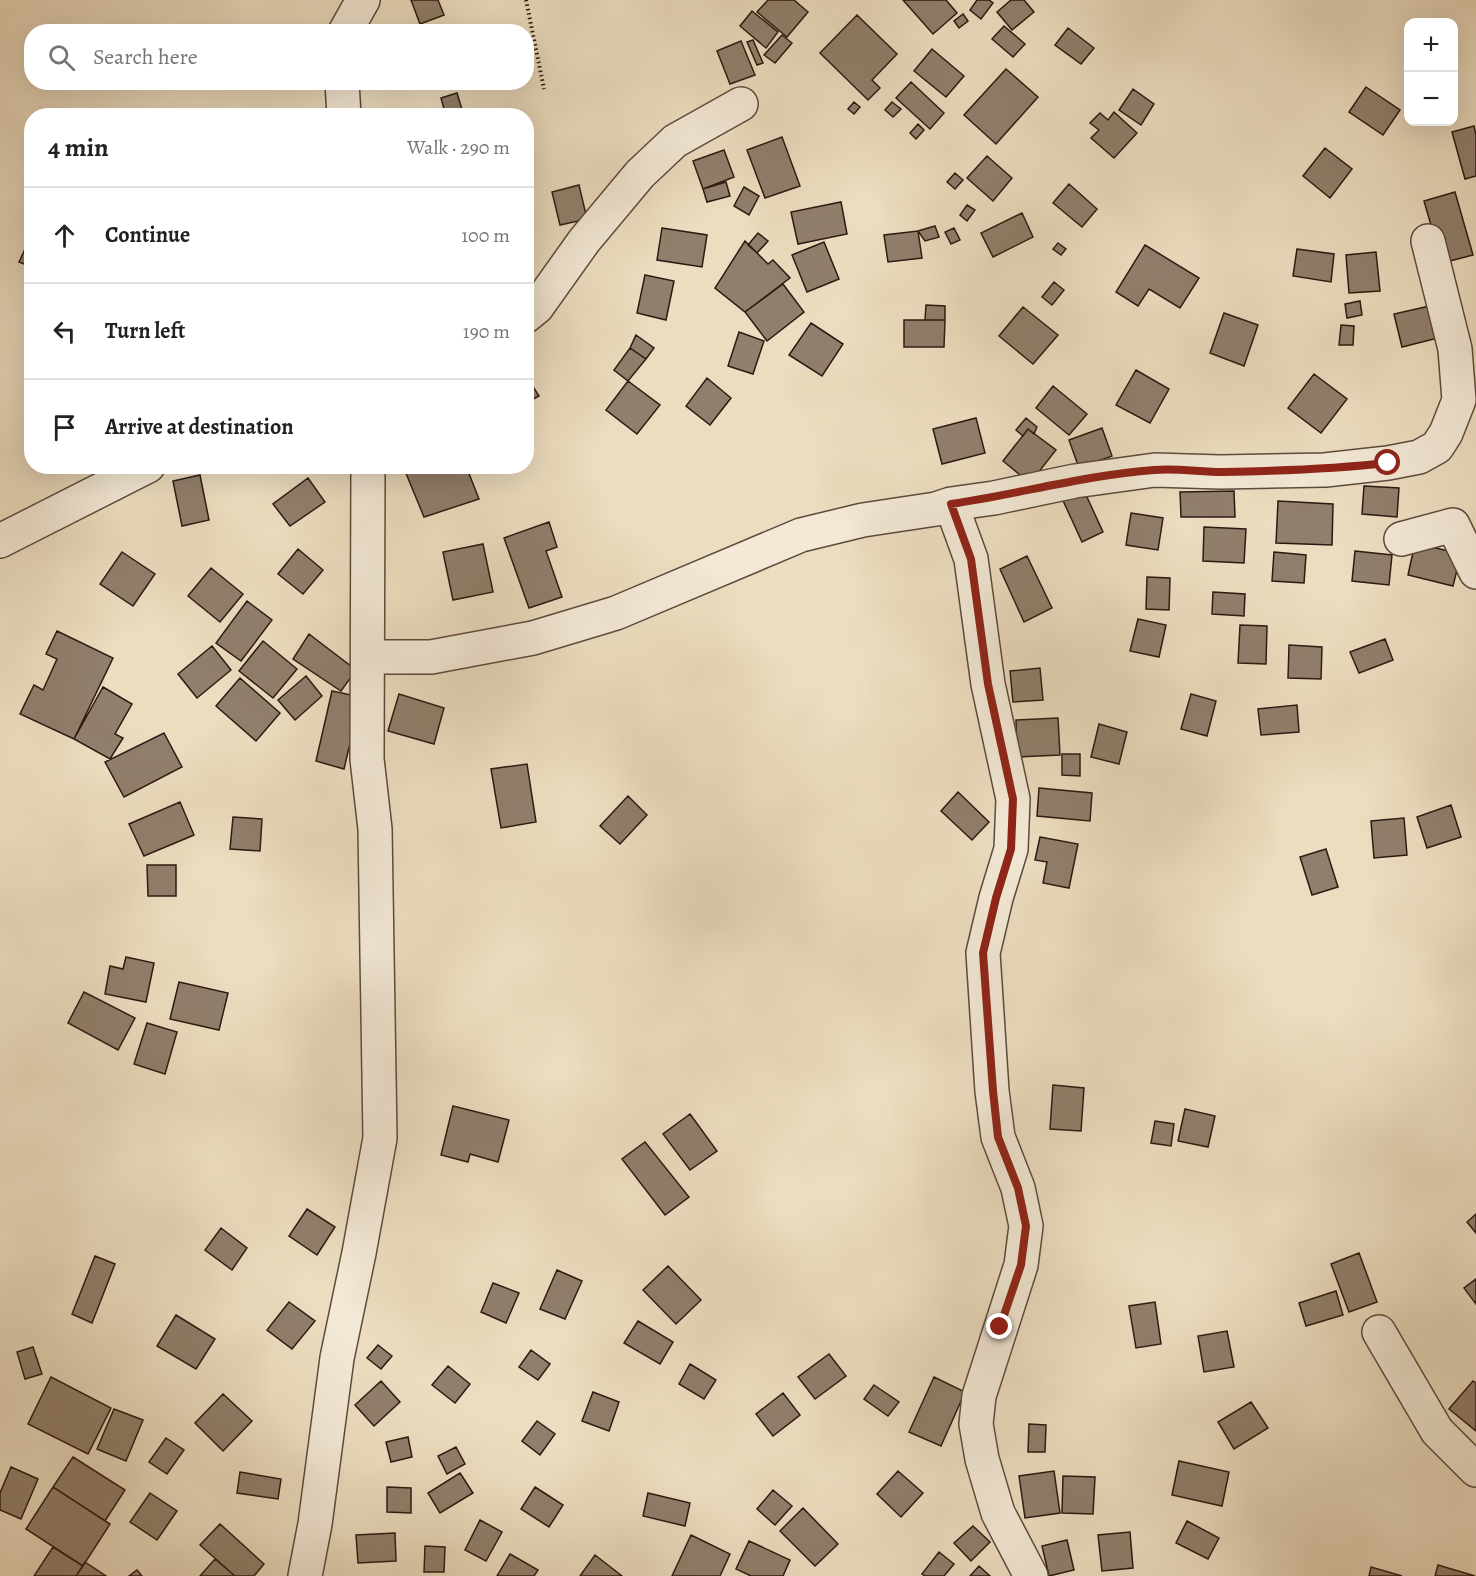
<!DOCTYPE html>
<meta charset="utf-8">
<style>
:root{--surface:#fff;--page:#f2f2f2;--text:#202124;--muted:#757577;--line:#e0e0e0}
body{margin:0;font-family:Alegreya,serif;background:var(--page);color:var(--text)}
.controls{position:absolute;right:18px;top:18px;display:grid;overflow:hidden;border-radius:12px;box-shadow:0 6px 24px #0002}
.controls button{width:54px;height:54px;display:grid;place-items:center;padding:0;border:0;border-bottom:2px solid var(--line);background:var(--surface);color:var(--text);font:30px sans-serif}
.stop{position:absolute;width:18px;height:18px;margin:-14px;border:4px solid #8f2418;border-radius:50%;background:#fff}
.stop.end{background:#8f2418;border-color:#fff;box-shadow:0 2px 6px #0008}
.list{margin:0;padding:0;list-style:none}
h2{display:flex;justify-content:space-between;align-items:center;height:78px;margin:0;padding:0 24px;font-size:26px}
h2 small{font-size:20px;font-weight:400;color:var(--muted)}
.list li{display:grid;grid-template-columns:39px 1fr auto;gap:18px;align-items:center;box-sizing:border-box;height:96px;padding:0 24px;border-top:2px solid var(--line)}
.list b{display:block;font-size:22px;white-space:nowrap}
.list em{font-size:20px;font-style:normal;color:var(--muted)}
.icon{flex:none;width:33px;height:33px;fill:none;stroke:currentColor;stroke-width:2;stroke-linecap:round;stroke-linejoin:round}
.map{position:relative;flex:none;width:1476px;height:1576px;overflow:hidden}
.search{position:absolute;background:var(--surface);box-shadow:0 6px 24px #0002;left:24px;top:24px;width:510px;height:66px;display:flex;align-items:center;gap:15px;box-sizing:border-box;padding:0 21px;border-radius:24px;color:var(--muted);font-size:22px}
.panel{position:absolute;background:var(--surface);box-shadow:0 6px 24px #0002;left:24px;top:108px;width:510px;height:366px;border-radius:24px}
.map>svg:first-child{display:block}
.building{fill:#907f6c;stroke:#2c1912;stroke-width:1.5}
.lines{fill:none;stroke-linecap:round;stroke-linejoin:round}
.minor-casing{stroke:#5c4a3e;stroke-width:36}
.path{stroke:#2c1912;stroke-width:4;stroke-dasharray:1.5 3;stroke-linecap:butt}
.minor{stroke:#f3e9d6;stroke-width:33}
.route{stroke:#8f2418;stroke-width:8}
</style>
<div class="map">
<svg width="1476" height="1576" viewBox="0 0 1476 1576">
<rect width="100%" height="100%" fill="#ecddc0"/>
<filter id="stains"><feTurbulence type="fractalNoise" baseFrequency=".00333" numOctaves="4"/><feColorMatrix values="0 0 0 0 .2 0 0 0 0 .09 0 0 0 0 .02 0 0 0 .5 -.17"/></filter>
<radialGradient id="worn" r=".72"><stop offset=".6" stop-color="#630" stop-opacity="0"/><stop offset="1" stop-color="#630" stop-opacity=".3"/></radialGradient>
<path class="building" d="M411,0H438L444,15L420,24Z
M768,0H794L808,12L787,37L757,12Z
M903,0H946L957,13L933,34Z
M977,0H989L993,3L981,19L970,10Z
M1011,0H1024L1034,12L1012,30L997,12Z
M752,11L778,32L766,48L740,26Z
M963,14L968,21L959,28L954,21Z
M857,15L897,54L872,80L880,88L868,100L820,53Z
M1004,26L1025,44L1013,57L992,39Z
M1068,28L1094,48L1081,64L1055,45Z
M782,35L792,43L775,63L764,55Z
M753,40L763,63L757,65L747,42Z
M741,41L755,75L730,84L717,51Z
M932,49L964,76L946,97L914,71Z
M1006,69L1038,97L996,144L964,115Z
M911,82L944,113L930,129L896,98Z
M1366,87L1400,110L1383,135L1349,112Z
M1133,89L1154,104L1141,125L1119,110Z
M457,93L464,116H446L441,98Z
M854,102L860,107L854,114L848,109Z
M892,102L901,109L893,117L885,110Z
M1114,112L1137,133L1114,158L1091,138L1099,130L1090,123L1100,113L1108,120Z
M918,124L924,130L916,139L910,133Z
M1474,126L1476,135V176L1465,179L1452,132Z
M782,137L800,186L765,198L747,150Z
M1325,148L1352,169L1330,198L1303,176Z
M724,150L734,177L703,189L693,161Z
M987,156L1012,178L993,201L967,178Z
M955,173L963,180L955,189L947,182Z
M726,182L730,196L707,202L703,189Z
M1069,184L1097,209L1082,227L1053,203Z
M579,185L587,219L560,225L552,192Z
M744,187L759,196L749,215L734,206Z
M1455,192L1473,255L1442,263L1424,201Z
M841,202L847,234L798,244L791,212Z
M967,205L975,210L967,221L960,215Z
M1022,213L1033,237L993,257L981,233Z
M935,226L939,237L925,241L918,231Z
M662,228L707,235L702,267L657,260Z
M954,228L960,240L951,244L945,232Z
M918,231L922,258L888,262L884,235Z
M758,233L768,241L757,253L748,245Z
M32,234V267L19,262Z
M745,241L768,264L773,260L790,278L745,312L715,288Z
M824,242L839,279L807,292L792,255Z
M1058,243L1066,249L1061,255L1053,249Z
M1145,245L1199,278L1180,308L1149,289L1138,306L1116,292Z
M1297,249L1334,254L1331,282L1293,276Z
M1376,252L1380,291L1349,293L1346,255Z
M645,275L674,281L666,320L637,313Z
M1054,282L1064,290L1052,305L1042,297Z
M783,284L804,312L767,341L745,312Z
M1360,301L1362,315L1347,318L1345,304Z
M926,305L945,306V320H925Z
M1434,305L1442,337L1402,347L1394,314Z
M1023,307L1058,335L1033,364L999,336Z
M1224,313L1258,325L1244,366L1210,353Z
M904,320H945L944,347H904Z
M811,323L843,344L822,376L789,355Z
M1341,325L1354,326L1353,345H1339Z
M739,332L764,341L753,374L728,366Z
M636,335L654,348L646,359L630,348Z
M630,348L646,359L628,381L614,370Z
M1136,370L1169,389L1150,423L1116,405Z
M1314,374L1347,399L1321,433L1288,408Z
M526,376L539,396L526,403Z
M707,378L731,398L710,425L686,406Z
M628,381L660,405L637,434L606,410Z
M32,383V403L26,401Z
M1053,386L1087,414L1069,435L1036,408Z
M976,418L985,453L942,464L933,429Z
M1026,418L1037,427L1034,434L1028,429L1023,436L1016,430Z
M1102,428L1112,456L1079,468L1069,440Z
M1028,429L1056,450L1030,483L1003,461Z
M403,466H466L479,499L424,517Z
M200,475L209,520L182,526L173,481Z
M308,478L325,502L290,526L273,504Z
M1081,484L1103,532L1082,542L1060,494Z
M1364,486L1399,488L1397,517L1362,514Z
M1234,491L1235,517H1181L1180,492Z
M1278,501L1333,504L1332,545L1276,543Z
M1131,513L1163,518L1158,550L1126,545Z
M549,522L557,547L546,551L562,597L529,608L504,538Z
M1204,527L1246,529L1244,563L1203,561Z
M1415,543L1461,554L1453,586L1408,575Z
M483,544L493,592L453,600L443,552Z
M298,549L323,570L303,594L278,574Z
M1355,551L1392,555L1389,585L1352,581Z
M122,552L155,574L133,606L100,584Z
M1274,552L1306,555L1304,583L1272,581Z
M1027,556L1052,608L1024,622L1000,569Z
M211,568L243,594L220,622L188,596Z
M1147,577L1170,578L1169,610L1146,609Z
M1213,592L1245,594L1244,616L1212,614Z
M247,601L272,620L241,661L216,643Z
M1138,619L1166,625L1159,657L1130,651Z
M1240,625L1267,626L1266,664L1238,663Z
M57,631L113,658L74,739L20,714L34,685L43,690L57,659L46,654Z
M309,634L356,670L341,691L293,659Z
M1385,639L1393,660L1359,673L1350,652Z
M263,641L297,669L273,698L239,671Z
M1289,645L1322,647L1321,679L1288,678Z
M212,646L231,670L197,698L178,674Z
M1040,668L1043,700L1013,702L1010,671Z
M306,676L322,696L295,720L278,700Z
M240,678L280,713L256,741L216,706Z
M103,687L132,704L115,734L123,738L110,759L74,739Z
M332,691L361,697L344,769L316,761Z
M399,694L444,708L434,744L388,731Z
M1191,694L1216,701L1207,736L1181,729Z
M1297,705L1299,732L1261,735L1258,709Z
M1058,718L1060,755L1017,757L1016,720Z
M1099,724L1127,732L1119,764L1091,757Z
M164,733L182,767L124,797L105,762Z
M1062,754H1080V776L1062,775Z
M527,764L536,822L501,828L491,769Z
M1039,788L1092,793L1090,821L1037,816Z
M958,792L989,822L972,840L941,811Z
M628,796L647,815L620,844L600,826Z
M180,802L194,835L144,856L129,824Z
M1451,805L1461,837L1427,848L1417,817Z
M233,817L262,819L260,851L230,849Z
M1404,818L1407,855L1374,858L1371,821Z
M1040,837L1078,844L1069,888L1043,883L1047,862L1035,860Z
M1326,849L1338,887L1312,895L1300,857Z
M147,865H176V896H148Z
M126,957L154,963L146,1002L105,994L110,966L123,969Z
M179,982L228,993L219,1030L170,1019Z
M84,992L135,1018L118,1050L68,1023Z
M147,1023L177,1032L165,1074L134,1064Z
M1053,1085L1084,1088L1081,1131L1050,1129Z
M453,1106L509,1120L498,1162L470,1154L468,1162L441,1155Z
M1185,1109L1215,1116L1208,1147L1178,1141Z
M690,1114L717,1151L690,1170L663,1134Z
M1155,1121L1174,1124L1171,1146L1151,1143Z
M645,1142L689,1197L665,1215L622,1159Z
M307,1209L335,1227L317,1255L289,1236Z
M1476,1214V1233L1467,1222Z
M221,1228L247,1248L232,1270L205,1250Z
M1359,1253L1377,1302L1349,1312L1331,1264Z
M95,1256L115,1264L92,1323L72,1314Z
M668,1266L701,1300L676,1324L643,1290Z
M557,1270L582,1281L565,1319L540,1309Z
M1476,1279V1304L1464,1288Z
M493,1283L519,1293L506,1323L481,1312Z
M1336,1291L1343,1315L1306,1326L1299,1303Z
M289,1302L315,1321L292,1349L267,1330Z
M1155,1302L1161,1344L1136,1348L1129,1306Z
M176,1315L215,1339L196,1369L157,1346Z
M638,1321L673,1342L660,1364L624,1343Z
M1227,1331L1234,1367L1204,1372L1198,1336Z
M378,1345L392,1356L381,1369L367,1358Z
M33,1347L42,1374L25,1379L17,1352Z
M531,1350L550,1364L538,1380L519,1367Z
M829,1354L846,1376L815,1399L798,1377Z
M690,1364L716,1380L704,1399L679,1384Z
M448,1366L470,1384L455,1403L432,1385Z
M51,1377L111,1408L88,1454L28,1424Z
M934,1377L965,1392L941,1446L909,1432Z
M381,1381L400,1402L374,1426L355,1405Z
M1473,1381L1476,1383V1431L1449,1409Z
M874,1385L899,1402L888,1416L864,1399Z
M593,1392L619,1402L609,1431L582,1421Z
M783,1393L800,1415L773,1436L756,1414Z
M223,1394L252,1421L223,1451L195,1423Z
M1251,1402L1268,1428L1234,1449L1218,1422Z
M114,1409L143,1420L126,1461L97,1449Z
M537,1421L555,1434L540,1455L522,1441Z
M1029,1424L1046,1425L1045,1452H1028Z
M408,1437L412,1457L391,1462L386,1442Z
M166,1438L184,1450L167,1474L149,1462Z
M456,1447L465,1464L447,1474L438,1456Z
M73,1457L125,1490L105,1521L53,1487Z
M1179,1461L1229,1472L1222,1506L1172,1495Z
M11,1467L38,1479L21,1519L0,1510V1493Z
M898,1471L923,1493L901,1517L877,1494Z
M1054,1471L1060,1513L1025,1518L1019,1476Z
M240,1472L281,1479L278,1499L237,1493Z
M460,1473L473,1493L440,1513L428,1493Z
M1063,1476L1095,1477L1093,1514L1062,1513Z
M53,1487L110,1524L83,1566L26,1529Z
M387,1487L411,1488V1513L387,1512Z
M535,1487L563,1505L549,1527L521,1509Z
M773,1490L792,1506L775,1525L757,1509Z
M150,1493L177,1511L157,1540L130,1522Z
M648,1493L690,1503L685,1526L643,1516Z
M803,1508L838,1544L815,1566L780,1531Z
M480,1520L502,1532L486,1561L465,1550Z
M1187,1521L1219,1538L1208,1559L1176,1543Z
M220,1524L264,1564L254,1576H235L200,1545Z
M973,1526L990,1542L971,1561L954,1543Z
M1130,1532L1133,1568L1102,1571L1098,1535Z
M395,1533L396,1561L358,1563L356,1535Z
M691,1535L730,1554L720,1576H672Z
M1067,1540L1074,1570L1049,1576L1042,1546Z
M749,1541L790,1560L783,1576H751L736,1569Z
M425,1546L445,1547L444,1572H424Z
M53,1547L83,1566L76,1576H34Z
M939,1552L954,1564L944,1576H925L922,1574Z
M510,1554L538,1570L534,1576H497Z
M595,1555L622,1576H580Z
M215,1559L235,1576H200Z
M85,1562L106,1576H76Z
M1438,1565L1475,1576H1435Z
M979,1566L990,1576H970Z
M1371,1567L1402,1576H1369Z
M137,1570L142,1576H129Z"/>
<g class="lines">
<defs>
<path id="minor" d="M345,32L363,0
M342,82L344,116
M526,316L537,307L584,241L640,174L675,141L741,104
M951,504L971,559L988,684L1013,799L1011,849L996,898L983,953L992,1091L998,1137L1018,1188L1026,1226L1021,1265L979,1396L976,1424L982,1459L998,1513L1031,1576
M1401,539L1453,525L1476,572
M0,541L148,466
M369,657H431L533,638L616,613L801,535L863,520L936,509L951,504L994,498L1075,481L1155,470L1220,472L1325,470L1388,463L1419,457L1437,447L1446,433L1459,400L1455,349L1428,241
M1379,1332L1437,1431L1476,1470
M305,1576L315,1524L337,1358L359,1253L380,1138L375,829L367,759L368,466"/>
</defs>
<use href="#minor" class="minor-casing"/>
<path class="path" d="M526,0L544,89"/>
<use href="#minor" class="minor"/>
</g>
<g class="lines">
<path class="route" d="M1000,1327L1021,1265L1026,1226L1018,1188L998,1137L993,1091L983,953L996,898L1011,849L1013,799L988,684L971,559L951,504C1019,494 1086,475 1154,470C1177,468 1200,472 1223,472C1278,471 1333,469 1388,463"/>
</g>
<rect width="100%" height="100%" filter="url(#stains)"/>
<rect width="100%" height="100%" fill="url(#worn)"/>
</svg>
<div class="controls">
<button>+</button>
<button>−</button>
</div>
<div class="stop" style="left:1388px;top:463px"></div>
<div class="stop end" style="left:1000px;top:1327px"></div>
<div class="search"><svg class="icon" aria-label="search" viewBox="0 0 24 24"><circle cx="10" cy="10" r="6"/><path d="M15 15l6 6"/></svg>Search here</div>
<section class="panel">
<h2>4 min<small>Walk · 290 m</small></h2>
<ul class="list">
<li><svg class="icon" aria-label="ahead" viewBox="0 0 24 24"><path d="M12 20V5M6 11l6-6 6 6"/></svg><div><b>Continue</b></div><em>100 m</em></li>
<li><svg class="icon" aria-label="left" viewBox="0 0 24 24"><path d="M17 20v-9H6M10 6l-5 5 5 5"/></svg><div><b>Turn left</b></div><em>190 m</em></li>
<li><svg class="icon" aria-label="arrive" viewBox="0 0 24 24"><path d="M6 21V4h12l-3 4 3 4H6"/></svg><div><b>Arrive at destination</b></div></li>
</ul>
</section>
</div>
